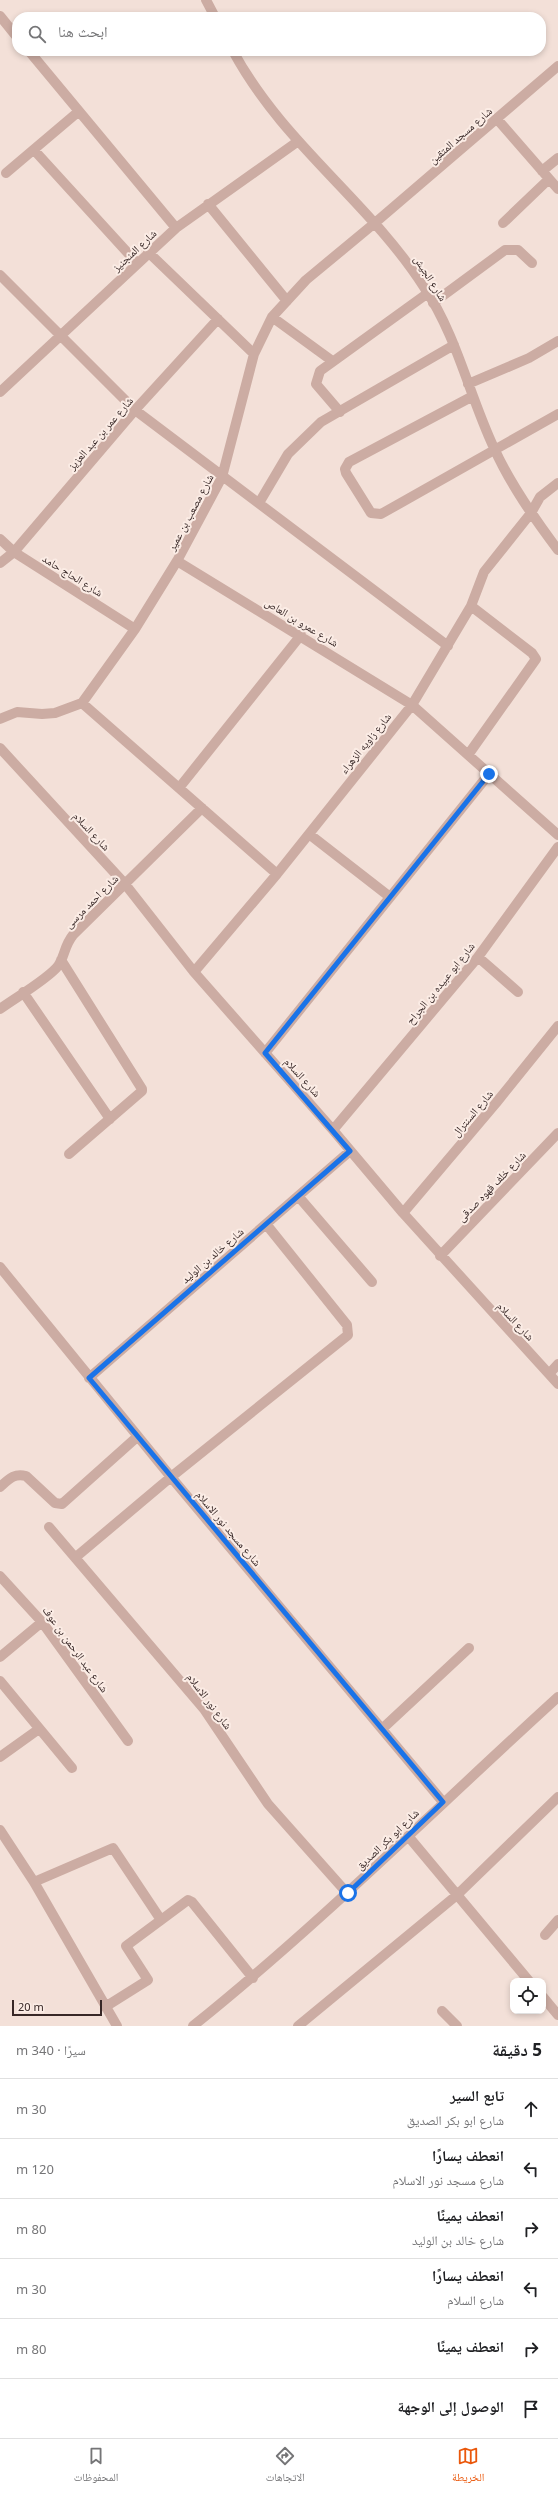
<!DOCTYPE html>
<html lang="ar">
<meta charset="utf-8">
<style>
:root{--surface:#fff;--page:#f2f2f2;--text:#202124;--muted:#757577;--line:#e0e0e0;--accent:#ea580c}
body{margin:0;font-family:"Noto Sans","Noto Naskh Arabic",sans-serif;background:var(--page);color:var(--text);direction:rtl}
.controls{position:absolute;right:12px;bottom:12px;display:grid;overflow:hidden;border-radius:8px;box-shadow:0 2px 6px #0003}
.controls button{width:36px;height:36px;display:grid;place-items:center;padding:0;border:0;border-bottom:1px solid var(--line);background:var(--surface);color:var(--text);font:20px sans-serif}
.scale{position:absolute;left:12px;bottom:10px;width:90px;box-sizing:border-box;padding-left:4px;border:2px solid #372726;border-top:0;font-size:11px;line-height:14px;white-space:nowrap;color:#372726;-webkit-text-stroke:3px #fbece5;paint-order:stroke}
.stop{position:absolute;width:12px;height:12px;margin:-9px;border:3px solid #1a73e8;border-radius:50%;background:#fff}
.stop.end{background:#1a73e8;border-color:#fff;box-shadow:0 1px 4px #0008}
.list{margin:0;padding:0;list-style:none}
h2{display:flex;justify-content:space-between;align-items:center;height:52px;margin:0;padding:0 16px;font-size:17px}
h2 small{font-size:13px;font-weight:400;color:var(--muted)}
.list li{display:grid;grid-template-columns:26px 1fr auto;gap:12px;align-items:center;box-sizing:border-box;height:60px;padding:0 16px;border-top:1px solid var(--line)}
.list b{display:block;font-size:15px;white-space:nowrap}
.list p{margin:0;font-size:13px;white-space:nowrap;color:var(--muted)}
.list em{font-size:13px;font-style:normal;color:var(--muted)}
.icon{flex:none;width:22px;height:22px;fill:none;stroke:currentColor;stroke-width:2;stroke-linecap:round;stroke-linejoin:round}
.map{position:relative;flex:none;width:558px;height:2026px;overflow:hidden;direction:ltr}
.search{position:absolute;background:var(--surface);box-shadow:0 2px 6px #0003;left:12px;right:12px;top:12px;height:44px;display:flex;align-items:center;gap:10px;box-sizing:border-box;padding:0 14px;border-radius:16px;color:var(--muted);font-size:15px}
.sheet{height:412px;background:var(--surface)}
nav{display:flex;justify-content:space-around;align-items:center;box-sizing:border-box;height:56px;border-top:1px solid var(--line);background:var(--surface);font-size:11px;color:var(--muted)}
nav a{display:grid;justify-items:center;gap:2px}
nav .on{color:var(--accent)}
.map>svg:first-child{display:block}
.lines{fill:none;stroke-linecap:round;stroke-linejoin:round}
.lane{stroke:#ccaca3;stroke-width:10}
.street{stroke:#ccaca3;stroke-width:10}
.route{stroke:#1a73e8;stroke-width:5}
.labels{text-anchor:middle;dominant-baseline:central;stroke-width:4;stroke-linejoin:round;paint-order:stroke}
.street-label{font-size:11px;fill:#372726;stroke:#fbece5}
</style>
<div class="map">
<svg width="558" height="2026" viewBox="0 0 558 2026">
<rect width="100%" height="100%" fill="#f3e0d8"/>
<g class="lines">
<path class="lane" d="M433,303L505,250H518L532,263"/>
<path class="street" d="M206,0L215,17
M0,16L17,37
M29,51L176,228
M233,51C283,144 368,200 424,287C457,336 469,395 494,448C510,484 534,518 558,550
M497,119L558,189
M34,150L137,263
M542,171L558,158
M6,173L78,112
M208,204L287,301
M503,223L549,179
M148,252L254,354
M0,275L135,410L448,646
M272,317L331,360
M468,384L529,358L558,341
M0,392L176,228L297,142
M473,396L349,462L345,469L346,473L371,513L381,514L558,414
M340,412L316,384L320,371L428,293
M259,503L288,454L321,422L454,345
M0,539L14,552L135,629
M177,561L412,705L558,835
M0,563L14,552L135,410L218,319
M82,703L277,874
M0,719L17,712L42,714L55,713L82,703L135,629L177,561L222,477L254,354L272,317L306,280L376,222L558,66
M0,748L125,884L194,972L333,1130L403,1213L558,1384
M468,755L536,659L532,653L471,606
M179,788L301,635
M309,834L390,897
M478,957L518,992
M61,960L142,1089V1091L69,1154
M194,972L277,874L412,705L471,606L484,572L531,513L540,497L558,483
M23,992L110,1119
M0,1009C15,998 48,979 58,966C65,956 64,946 73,935L202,808
M265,1053L489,774
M333,1130L478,957L558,847
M298,1196L372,1282
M403,1213L496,1103L558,1026
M440,1256L558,1133
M0,1267L171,1477L443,1802
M549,1374L558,1364
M89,1378L350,1151
M0,1487C9,1479 14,1473 26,1476L55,1503L62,1504L137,1437
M49,1527L204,1709L268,1804L347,1893
M76,1557L171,1477L348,1335L347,1325L266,1224
M0,1576L42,1622L128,1741
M0,1657L42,1622
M0,1681L72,1768
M382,1729L469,1648
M0,1757L39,1729
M0,1830L34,1882L117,2026
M408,1836L529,1981
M34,1882L113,1848L161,1920
M545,1935L558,1920
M543,1997L558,2015
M105,2007L148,1980L126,1946L188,1900L192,1902L253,1978
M442,2011L457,2026
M193,2026C321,1923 437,1807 558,1697
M298,2026L457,1895L558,1797"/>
</g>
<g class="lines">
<path class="route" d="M348,1893L443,1802L89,1378L350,1151L265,1053L489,774"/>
</g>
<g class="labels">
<g class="street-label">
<text transform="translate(460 135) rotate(-41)">شارع مسجد المتقين</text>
<text transform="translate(134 250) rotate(-43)">شارع المنجنيز</text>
<text transform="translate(431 278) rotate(58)">شارع الجيش</text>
<text transform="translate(100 433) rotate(-49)">شارع عمر بن عبد العزيز</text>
<text transform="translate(190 512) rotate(-62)">شارع مصعب بن عمير</text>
<text transform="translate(73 575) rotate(32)">شارع الحاج حامد</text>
<text transform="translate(302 622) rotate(31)">شارع عمرو بن العاص</text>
<text transform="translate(365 743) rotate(-51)">شارع زاويه الزهراء</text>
<text transform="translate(92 831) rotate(47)">شارع السلام</text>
<text transform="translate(91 901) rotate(-45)">شارع احمد مرسى</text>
<text transform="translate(440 983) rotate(-51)">شارع ابو عبيده بن الجراح</text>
<text transform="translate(303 1077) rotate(48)">شارع السلام</text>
<text transform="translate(472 1113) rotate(-50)">شارع السنترال</text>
<text transform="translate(491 1186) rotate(-46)">شارع خلف قهوه صدقى</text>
<text transform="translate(212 1255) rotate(-41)">شارع خالد بن الوليد</text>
<text transform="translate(516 1321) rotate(47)">شارع السلام</text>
<text transform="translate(229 1528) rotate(50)">شارع مسجد نور الاسلام</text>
<text transform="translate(76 1649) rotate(54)">شارع عبد الرحمن بن عوف</text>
<text transform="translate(210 1701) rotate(53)">شارع نور الاسلام</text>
<text transform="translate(387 1839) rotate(-44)">شارع ابو بكر الصديق</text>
</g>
</g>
</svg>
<div class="controls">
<button><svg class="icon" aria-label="locate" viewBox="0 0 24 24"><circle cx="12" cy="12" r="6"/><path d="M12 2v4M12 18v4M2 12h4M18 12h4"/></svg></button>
</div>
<div class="scale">20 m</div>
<div class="stop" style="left:348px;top:1893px"></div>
<div class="stop end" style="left:489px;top:774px"></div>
<div class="search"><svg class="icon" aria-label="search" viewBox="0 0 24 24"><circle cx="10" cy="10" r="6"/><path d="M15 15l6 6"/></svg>ابحث هنا</div>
</div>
<section class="sheet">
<h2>5 دقيقة<small>سيرًا · 340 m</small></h2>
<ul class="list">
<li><svg class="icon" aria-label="ahead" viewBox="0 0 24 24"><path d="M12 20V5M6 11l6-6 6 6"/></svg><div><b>تابع السير</b><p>شارع ابو بكر الصديق</p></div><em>30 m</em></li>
<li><svg class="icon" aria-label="left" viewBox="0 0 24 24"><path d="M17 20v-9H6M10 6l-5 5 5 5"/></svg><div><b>انعطف يسارًا</b><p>شارع مسجد نور الاسلام</p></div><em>120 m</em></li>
<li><svg class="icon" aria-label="right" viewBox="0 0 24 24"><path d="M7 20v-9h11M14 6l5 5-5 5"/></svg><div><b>انعطف يمينًا</b><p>شارع خالد بن الوليد</p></div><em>80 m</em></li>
<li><svg class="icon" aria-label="left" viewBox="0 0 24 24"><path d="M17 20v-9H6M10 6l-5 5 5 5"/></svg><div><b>انعطف يسارًا</b><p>شارع السلام</p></div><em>30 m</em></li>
<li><svg class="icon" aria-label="right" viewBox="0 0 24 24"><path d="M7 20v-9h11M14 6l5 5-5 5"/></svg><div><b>انعطف يمينًا</b></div><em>80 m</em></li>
<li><svg class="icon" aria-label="arrive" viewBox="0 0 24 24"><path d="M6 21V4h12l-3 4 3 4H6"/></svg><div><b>الوصول إلى الوجهة</b></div></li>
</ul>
</section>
<nav>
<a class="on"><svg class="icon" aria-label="map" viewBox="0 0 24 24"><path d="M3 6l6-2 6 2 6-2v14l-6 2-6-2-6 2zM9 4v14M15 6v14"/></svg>الخريطة</a>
<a><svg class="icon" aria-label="directions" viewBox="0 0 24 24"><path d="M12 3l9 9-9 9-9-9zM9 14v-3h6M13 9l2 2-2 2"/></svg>الاتجاهات</a>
<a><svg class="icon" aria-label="saved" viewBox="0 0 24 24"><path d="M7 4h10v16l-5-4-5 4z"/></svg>المحفوظات</a>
</nav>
